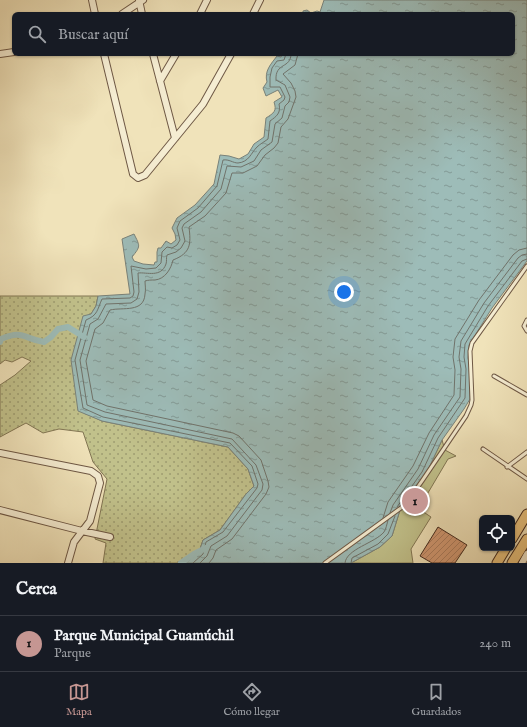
<!DOCTYPE html>
<html lang="es">
<meta charset="utf-8">
<style>
:root{--surface:#171b24;--page:#242831;--text:#f1f3f6;--muted:#9ea1a6;--line:#363941;--accent:#c59692}
body{margin:0;font-family:"IM FELL English",serif;background:var(--page);color:var(--text)}
.controls{position:absolute;right:12px;bottom:12px;display:grid;overflow:hidden;border-radius:6px;box-shadow:0 1px 3px #0004}
.controls button{width:36px;height:36px;display:grid;place-items:center;padding:0;border:0;border-bottom:1px solid var(--line);background:var(--surface);color:var(--text);font:20px sans-serif}
.you{position:absolute;left:344px;top:292px;width:14px;height:14px;margin:-10px;border:3px solid #fff;border-radius:50%;background:#1a73e8;box-shadow:0 0 0 6px #1a73e833}
.badge{display:grid;place-items:center;width:26px;height:26px;border-radius:50%;background:var(--accent);color:#111;font-size:13px;font-weight:700}
.pin{position:absolute;translate:-50% -50%;border:2px solid #fff;box-shadow:0 1px 4px #0006}
.list{margin:0;padding:0;list-style:none}
h2{display:flex;justify-content:space-between;align-items:center;height:52px;margin:0;padding:0 16px;font-size:17px}
h2 small{font-size:13px;font-weight:400;color:var(--muted)}
.list li{display:grid;grid-template-columns:26px 1fr auto;gap:12px;align-items:center;box-sizing:border-box;height:56px;padding:0 16px;border-top:1px solid var(--line)}
.list b{display:block;font-size:15px;white-space:nowrap}
.list p{margin:0;font-size:13px;white-space:nowrap;color:var(--muted)}
.list em{font-size:13px;font-style:normal;color:var(--muted)}
.icon{flex:none;width:22px;height:22px;fill:none;stroke:currentColor;stroke-width:2;stroke-linecap:round;stroke-linejoin:round}
.map{position:relative;flex:none;width:527px;height:563px;overflow:hidden}
.search{position:absolute;background:var(--surface);box-shadow:0 1px 3px #0004;left:12px;right:12px;top:12px;height:44px;display:flex;align-items:center;gap:10px;box-sizing:border-box;padding:0 14px;border-radius:6px;color:var(--muted);font-size:15px}
.sheet{height:108px;background:var(--surface)}
nav{display:flex;justify-content:space-around;align-items:center;box-sizing:border-box;height:56px;border-top:1px solid var(--line);background:var(--surface);font-size:11px;color:var(--muted)}
nav a{display:grid;justify-items:center;gap:2px}
nav .on{color:var(--accent)}
.map>svg:first-child{display:block}
.grass{fill:url(#grass-dots);stroke:#827654}
.park{fill:#c1c18b;stroke:#827654}
.water{fill:url(#water-ripples);stroke:#79827a}
.lines{fill:none;stroke-linecap:round;stroke-linejoin:round}
.shore{stroke:#70736b;stroke-width:1}
.canal{stroke:#9dbcb8;stroke-width:6}
.building{fill:url(#building-hatch);stroke:#422a1e}
.lane-casing{stroke:#6e5845;stroke-width:5}
.street-casing{stroke:#6e5845;stroke-width:8}
.primary-casing{stroke:#422a1e;stroke-width:11}
.lane{stroke:#f5edd2;stroke-width:3}
.street{stroke:#f5edd2;stroke-width:6}
.primary{stroke:#e8c27d;stroke-width:9}
</style>
<div class="map">
<svg width="527" height="563" viewBox="0 0 527 563">
<defs>
<pattern id="grass-dots" width="8" height="8" patternUnits="userSpaceOnUse"><rect width="8" height="8" fill="#c1c18b"/><path d="M2 2h.1M6 6h.1" fill="none" stroke="#9e9d71" stroke-width="1.8" stroke-linecap="round"/></pattern>
<pattern id="water-ripples" width="26" height="14" patternUnits="userSpaceOnUse"><rect width="26" height="14" fill="#9dbcb8"/><path d="M2 4q2-2 4 0t4 0M15 11q2-2 4 0t4 0" fill="none" stroke="#829995"/></pattern>
<pattern id="building-hatch" width="6" height="6" patternUnits="userSpaceOnUse"><rect width="6" height="6" fill="#d19872"/><path d="M-1 1l2-2M0 6l6-6M5 7l2-2" fill="none" stroke="#ab7c5d"/></pattern>
</defs>
<rect width="100%" height="100%" fill="#f0e3ba"/>
<filter id="stains"><feTurbulence type="fractalNoise" baseFrequency=".005" numOctaves="4"/><feColorMatrix values="0 0 0 0 .2 0 0 0 0 .09 0 0 0 0 .02 0 0 0 .5 -.17"/></filter>
<radialGradient id="worn" r=".72"><stop offset=".6" stop-color="#630" stop-opacity="0"/><stop offset="1" stop-color="#630" stop-opacity=".3"/></radialGradient>
<path class="grass" d="M0,296H98L96,306L91,314L78,410L102,421L228,447L248,469L254,486L246,494L220,530L203,540L199,552L186,563H103L106,543L95,539L107,479L93,462L83,432L59,429L43,433L26,423L0,437V385L15,375L31,361L22,357L12,362L5,360L0,364Z"/>
<path class="park" d="M442,440L445,450L456,456L448,459L422,503V511L431,517L411,549L413,563H351L380,547L392,536L400,510L426,474Z"/>
<path class="water" d="M324,0H527V261L492,308L469,345L468,358L470,368V399L464,409L442,440L426,474L400,510L392,536L380,547L351,563H186L199,552L203,540L220,530L246,494L254,486L248,469L228,447L102,421L78,411L71,360L83,316L91,314L96,306L98,296L130,294L122,239L134,234C140,246 141,246 132,257L134,261L143,264L154,265L155,262H157V252L158,248H161L166,241L171,244L176,240L175,234L172,228L177,218L195,205L214,184L220,155L229,156L239,159L248,154L254,144L264,137L266,118C274,113 277,111 274,102L282,97L278,90L266,96L263,88L267,82C264,71 271,64 277,56L281,57L282,54H513V14H303V11L307,10L311,13L317,11L320,12Z"/>
<g class="lines">
<path class="shore" d="M397,507L422,472L438,438L465,398L466,369L464,357L465,344L488,306L522,261L527,259
M390,513L393,505L418,469L434,435L460,397L461,369L459,357L461,341L484,303L518,258L522,255L527,254
M383,518L388,502L413,466L429,433L454,395L455,370L453,357L455,339L479,300L513,255L519,250L527,248
M193,563L203,554L206,542L223,532L257,488L258,484L252,466L230,443L103,417L83,408L75,360L86,320C98,315 97,310 102,299L130,298L133,296L134,292L131,266L146,269L156,268L161,263L162,252L167,247L172,248L177,245L180,240L177,228L180,221L198,208L217,186L223,160C229,159 233,163 238,163C249,162 251,153 257,147C260,144 264,142 268,139L270,121C277,116 281,113 279,104L284,100L285,97L280,87H270V77L272,68L277,61L284,60L286,54
M200,563L207,556L211,546L227,536L262,490L263,484L256,465L232,439L105,412L87,405L80,360L90,324L98,319L106,304L131,303L137,299L139,292L138,273C147,272 161,278 166,264C167,261 166,258 167,255L176,252L181,248L185,241L182,228L184,224L201,212L221,189L227,166L241,167L254,161L261,150L272,142L275,124L282,118L285,106L289,102L290,97L285,85L276,80C275,62 291,69 291,54
M209,563L213,558L216,550L232,539L266,494L269,487L268,481L261,460L239,436L233,433L107,406L93,400L86,361L95,329L103,323L110,310C123,307 144,313 145,294C146,289 145,285 145,281C148,280 151,280 155,280C165,279 171,269 173,260C191,253 191,244 189,227L205,216L226,193L232,173H243L257,166L265,155L274,148L278,143L281,127L288,119L296,97L295,91L291,83L283,74L295,65L298,54
M345,563C346,549 375,543 384,532C386,529 387,524 388,520
M351,563L352,558L378,544L388,534L395,516"/>
<path class="canal" d="M0,342L1,339C23,329 24,339 44,342L51,337L58,329L68,327L84,337
M181,563L194,554L206,548"/>
</g>
<path class="building" d="M438,527L467,545L455,563H432L420,556Z"/>
<g class="lines">
<defs>
<path id="lane" d="M527,320L524,326L527,331
M494,376L527,395
M483,449L527,479
M507,467L527,452
M325,563L405,505L422,481L466,416L471,405L472,400L470,351L472,343L527,266"/>
<path id="street" d="M92,0L95,14
M139,0L142,14
M122,14L143,0
M200,14L207,0
M253,14L260,0
M0,54L14,52
M104,54L133,174L138,178L145,175L203,104L231,54
M153,54L175,138
M160,81L176,54
M0,453L91,471L98,476L100,483L90,521L74,542L68,563
M0,510L82,531L110,537
M522,563L527,554"/>
<path id="primary" d="M512,539L527,514
M497,563L506,548
M512,563L527,539"/>
</defs>
<use href="#lane" class="lane-casing"/>
<use href="#street" class="street-casing"/>
<use href="#primary" class="primary-casing"/>
<use href="#lane" class="lane"/>
<use href="#street" class="street"/>
<use href="#primary" class="primary"/>
</g>
<rect width="100%" height="100%" filter="url(#stains)"/>
<rect width="100%" height="100%" fill="url(#worn)"/>
</svg>
<div class="controls">
<button><svg class="icon" aria-label="locate" viewBox="0 0 24 24"><circle cx="12" cy="12" r="6"/><path d="M12 2v4M12 18v4M2 12h4M18 12h4"/></svg></button>
</div>
<div class="you"></div>
<div class="pin badge" style="left:415px;top:501px">1</div>
<div class="search"><svg class="icon" aria-label="search" viewBox="0 0 24 24"><circle cx="10" cy="10" r="6"/><path d="M15 15l6 6"/></svg>Buscar aquí</div>
</div>
<section class="sheet">
<h2>Cerca<small></small></h2>
<ul class="list">
<li><span class="badge">1</span><div><b>Parque Municipal Guamúchil</b><p>Parque</p></div><em>240 m</em></li>
</ul>
</section>
<nav>
<a class="on"><svg class="icon" aria-label="map" viewBox="0 0 24 24"><path d="M3 6l6-2 6 2 6-2v14l-6 2-6-2-6 2zM9 4v14M15 6v14"/></svg>Mapa</a>
<a><svg class="icon" aria-label="directions" viewBox="0 0 24 24"><path d="M12 3l9 9-9 9-9-9zM9 14v-3h6M13 9l2 2-2 2"/></svg>Cómo llegar</a>
<a><svg class="icon" aria-label="saved" viewBox="0 0 24 24"><path d="M7 4h10v16l-5-4-5 4z"/></svg>Guardados</a>
</nav>
